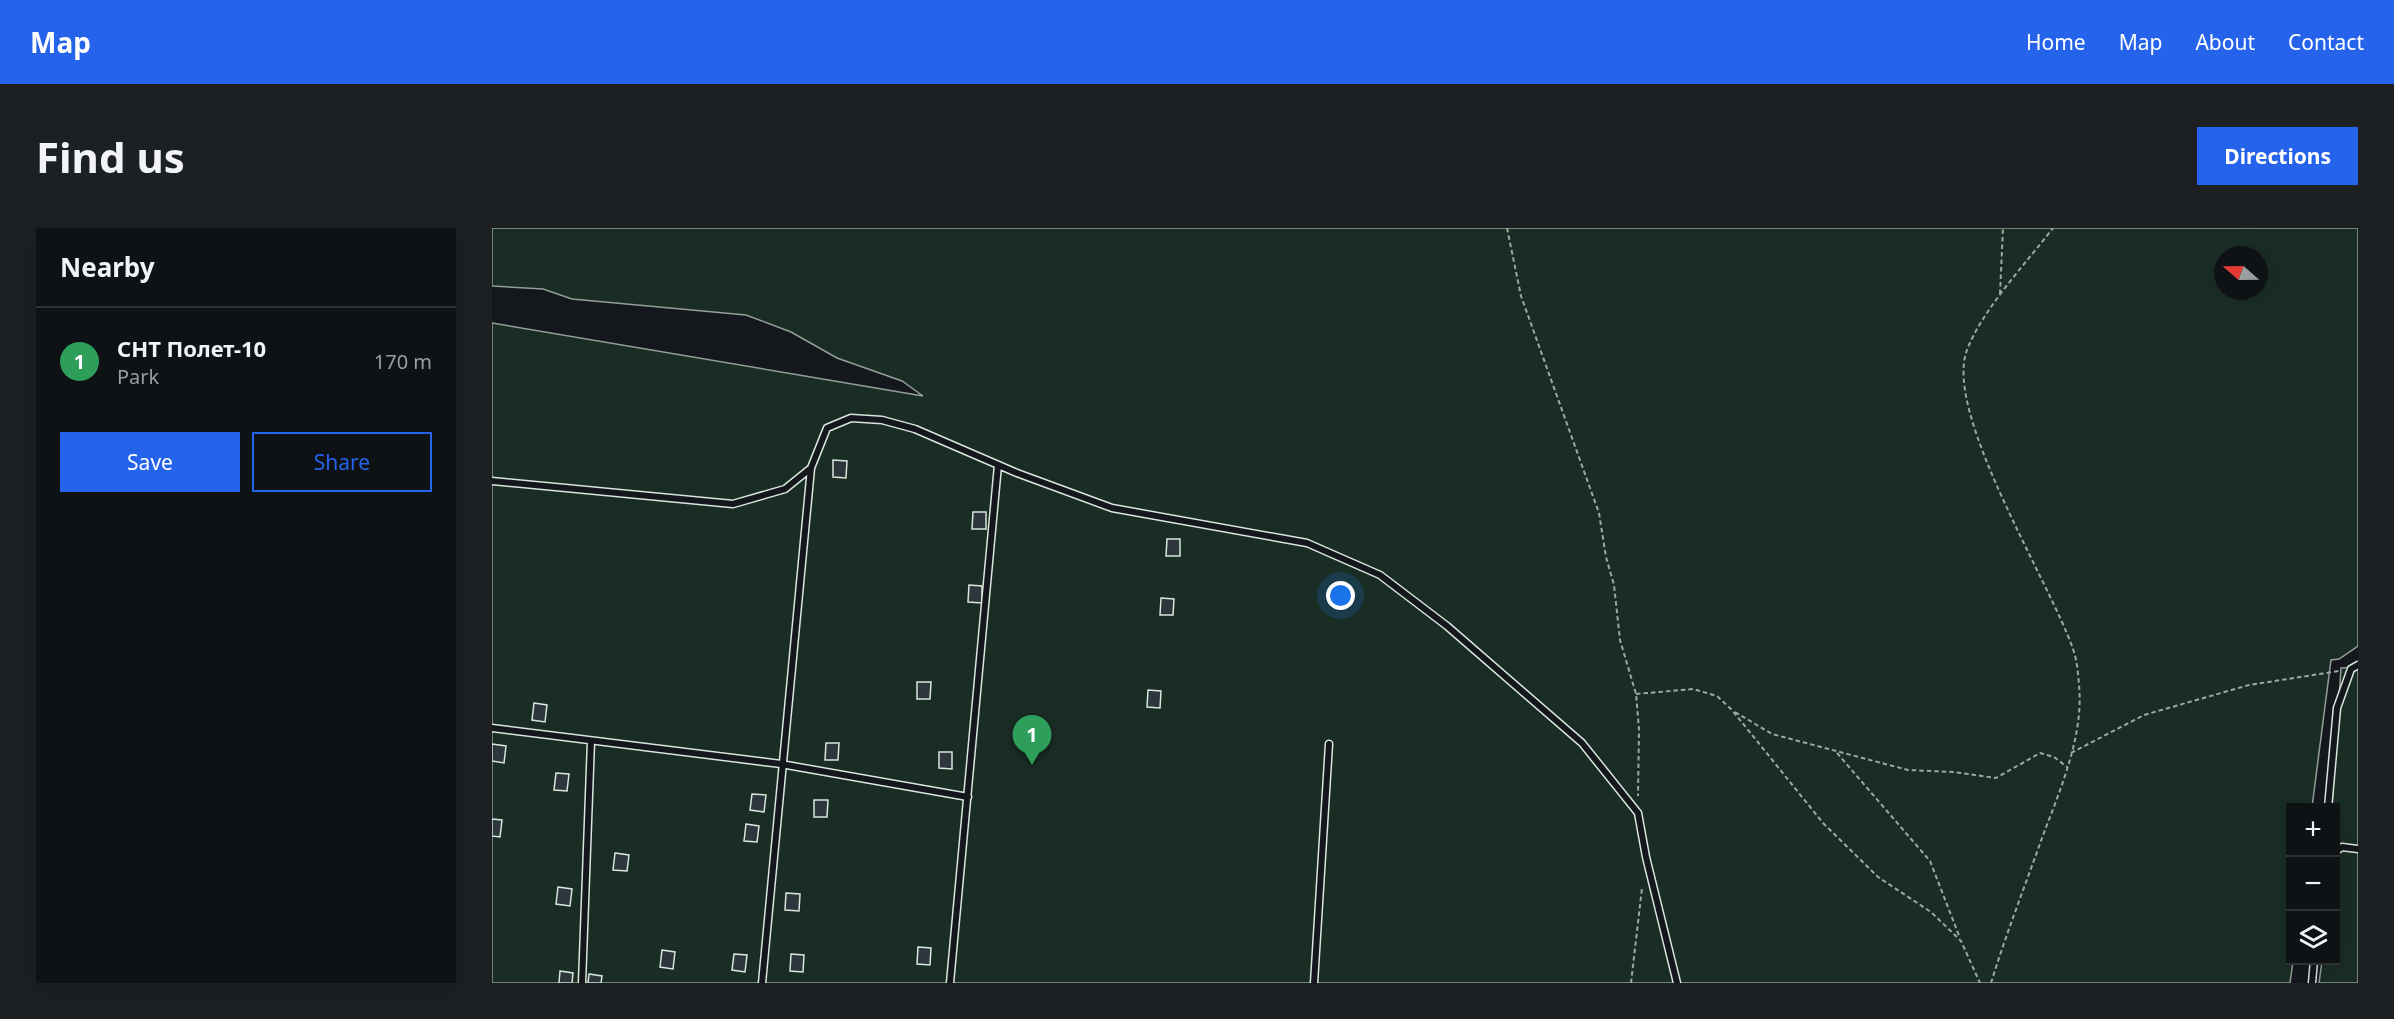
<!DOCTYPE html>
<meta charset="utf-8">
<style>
:root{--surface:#0f1215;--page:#1d2022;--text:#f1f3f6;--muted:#9b9ea0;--line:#2f3234;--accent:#2563eb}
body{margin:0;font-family:"Noto Sans",sans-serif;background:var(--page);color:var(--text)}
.controls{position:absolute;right:18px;bottom:18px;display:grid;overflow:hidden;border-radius:0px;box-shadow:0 6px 24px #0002}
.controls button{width:54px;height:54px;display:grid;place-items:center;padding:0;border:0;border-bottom:2px solid var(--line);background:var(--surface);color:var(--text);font:30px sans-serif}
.compass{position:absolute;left:1722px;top:18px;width:54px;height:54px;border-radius:50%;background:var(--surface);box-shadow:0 6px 24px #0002;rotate:290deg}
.you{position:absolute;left:849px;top:368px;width:21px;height:21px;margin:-15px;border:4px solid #fff;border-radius:50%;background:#1a73e8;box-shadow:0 0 0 9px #1a73e833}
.badge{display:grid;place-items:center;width:39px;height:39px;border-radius:50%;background:var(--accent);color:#fff;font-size:20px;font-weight:700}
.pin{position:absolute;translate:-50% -50px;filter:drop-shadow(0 2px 3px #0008)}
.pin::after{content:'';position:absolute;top:32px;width:21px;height:18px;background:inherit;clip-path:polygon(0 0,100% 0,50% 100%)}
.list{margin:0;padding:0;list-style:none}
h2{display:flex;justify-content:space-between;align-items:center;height:78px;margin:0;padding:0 24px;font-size:26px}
h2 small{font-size:20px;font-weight:400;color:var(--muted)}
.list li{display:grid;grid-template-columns:39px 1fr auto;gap:18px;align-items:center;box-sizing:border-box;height:108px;padding:0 24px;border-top:2px solid var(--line)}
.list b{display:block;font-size:22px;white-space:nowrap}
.list p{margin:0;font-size:20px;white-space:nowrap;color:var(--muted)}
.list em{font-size:20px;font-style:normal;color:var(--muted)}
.actions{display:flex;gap:12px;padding:18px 24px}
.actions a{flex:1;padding:14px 0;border:2px solid var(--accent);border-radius:0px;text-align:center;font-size:21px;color:var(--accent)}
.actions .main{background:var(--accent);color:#fff}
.icon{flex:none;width:33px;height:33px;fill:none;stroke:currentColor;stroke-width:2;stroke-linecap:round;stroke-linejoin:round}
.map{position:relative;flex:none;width:1866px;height:755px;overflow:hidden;border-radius:0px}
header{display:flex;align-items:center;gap:36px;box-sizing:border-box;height:84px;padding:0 30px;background:var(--accent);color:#fff}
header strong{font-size:28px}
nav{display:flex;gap:33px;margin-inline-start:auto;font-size:21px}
.intro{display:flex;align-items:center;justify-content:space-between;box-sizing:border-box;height:144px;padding:0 36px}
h1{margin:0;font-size:42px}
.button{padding:15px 27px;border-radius:0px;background:var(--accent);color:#fff;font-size:21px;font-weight:700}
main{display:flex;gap:36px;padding:0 36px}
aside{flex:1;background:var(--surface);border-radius:0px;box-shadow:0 6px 24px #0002}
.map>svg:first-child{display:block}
.green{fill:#1a2d24;stroke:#939e99;stroke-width:1.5;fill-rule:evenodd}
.building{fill:#2c363c;stroke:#d8e6dc;stroke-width:1.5}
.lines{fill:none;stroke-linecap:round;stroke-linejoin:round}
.service-casing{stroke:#d8e6dc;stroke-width:9}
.path{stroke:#9da8a2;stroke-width:2;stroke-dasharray:4.5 3;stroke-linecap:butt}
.service{stroke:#14181c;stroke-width:6}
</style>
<header>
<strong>Map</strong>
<nav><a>Home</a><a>Map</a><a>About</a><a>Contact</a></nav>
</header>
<div class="intro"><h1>Find us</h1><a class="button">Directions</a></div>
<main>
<aside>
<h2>Nearby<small></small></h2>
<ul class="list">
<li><span class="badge" style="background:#2e9e5b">1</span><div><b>СНТ Полет-10</b><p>Park</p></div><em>170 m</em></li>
</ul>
<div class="actions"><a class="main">Save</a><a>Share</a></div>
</aside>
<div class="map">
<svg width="1866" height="755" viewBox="0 0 1866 755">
<rect width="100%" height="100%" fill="#14181c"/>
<path class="green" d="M0,0H1866V418L1847,431L1839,432L1820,579L1798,580V732L1801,733L1798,755H0V95L431,168L410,153L345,130L299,104L254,87L80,71L51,61L0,58ZM1731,27H1767V63H1731Z
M1866,439V755H1827L1830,733L1844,732V580L1840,579L1849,440Z"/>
<path class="building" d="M341,232L355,233L354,250L341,249Z
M481,284H494V301H480Z
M675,311H688V328H674Z
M477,357L490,358V375L476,374Z
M669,370L682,371L681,387H668Z
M425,454H439L438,471H425Z
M656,462L669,463L668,480L655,479Z
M42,475L55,477L53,494L40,492Z
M334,515H347L346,532H333Z
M0,516L14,518L12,535L0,533Z
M447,524H460V541L447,540Z
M64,545L77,546L75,563L62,562Z
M260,566L274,567L272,584L258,582Z
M322,572H336L335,589H322Z
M0,591L10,592L8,609L0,608Z
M254,596L267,598L265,614L252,613Z
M123,625L137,627L135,643L121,642Z
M66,659L80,661L78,678L64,676Z
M294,665L308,666L307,683L293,682Z
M426,719L439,720L438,737L425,736Z
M170,722L183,724L181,741L168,739Z
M242,726L255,727L253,744L240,742Z
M299,726L312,727L311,744L298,743Z
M68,743L81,745L80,755H67Z
M97,746L110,748L109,755H96Z"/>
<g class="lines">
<defs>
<path id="service" d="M0,253L241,276L293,261L319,240
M0,500L289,536L476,569
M1836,580L1845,480L1859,441L1866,437
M1844,623L1850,619L1866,621
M90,755L99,513
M270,755L319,240L335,200L359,190L390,192L423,201L525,245L620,280L815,315L888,347L955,398L1090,515L1146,585L1154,629L1185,755
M458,755L506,237
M822,755L837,516
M1820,755L1822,732"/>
</defs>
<use href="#service" class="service-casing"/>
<path class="path" d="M1015,0L1029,68L1107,285L1114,329L1122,357L1128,412L1144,466L1147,501L1146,568
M1508,66L1511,0
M1144,466L1201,461L1225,468L1240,482L1331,595L1386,649L1439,684L1469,713L1488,755
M1243,484L1280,506L1416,542L1462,544L1504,550L1548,525L1562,529L1575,539
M1345,525L1438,633L1468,710
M1579,525L1652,487L1757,457L1847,443
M1139,755L1150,660
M1499,755C1514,706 1533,658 1550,610C1568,562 1592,508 1587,457C1586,445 1585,432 1581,421C1558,354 1451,185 1475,122C1490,82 1535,34 1561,0"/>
<use href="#service" class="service"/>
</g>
</svg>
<div class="controls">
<button>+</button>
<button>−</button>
<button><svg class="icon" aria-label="layers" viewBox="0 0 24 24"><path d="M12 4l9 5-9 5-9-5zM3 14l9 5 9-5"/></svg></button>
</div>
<svg class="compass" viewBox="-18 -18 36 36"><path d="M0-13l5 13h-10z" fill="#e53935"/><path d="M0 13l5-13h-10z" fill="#9b9ea0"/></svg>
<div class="you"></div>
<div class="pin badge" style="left:540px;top:537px;background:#2e9e5b">1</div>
</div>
</main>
